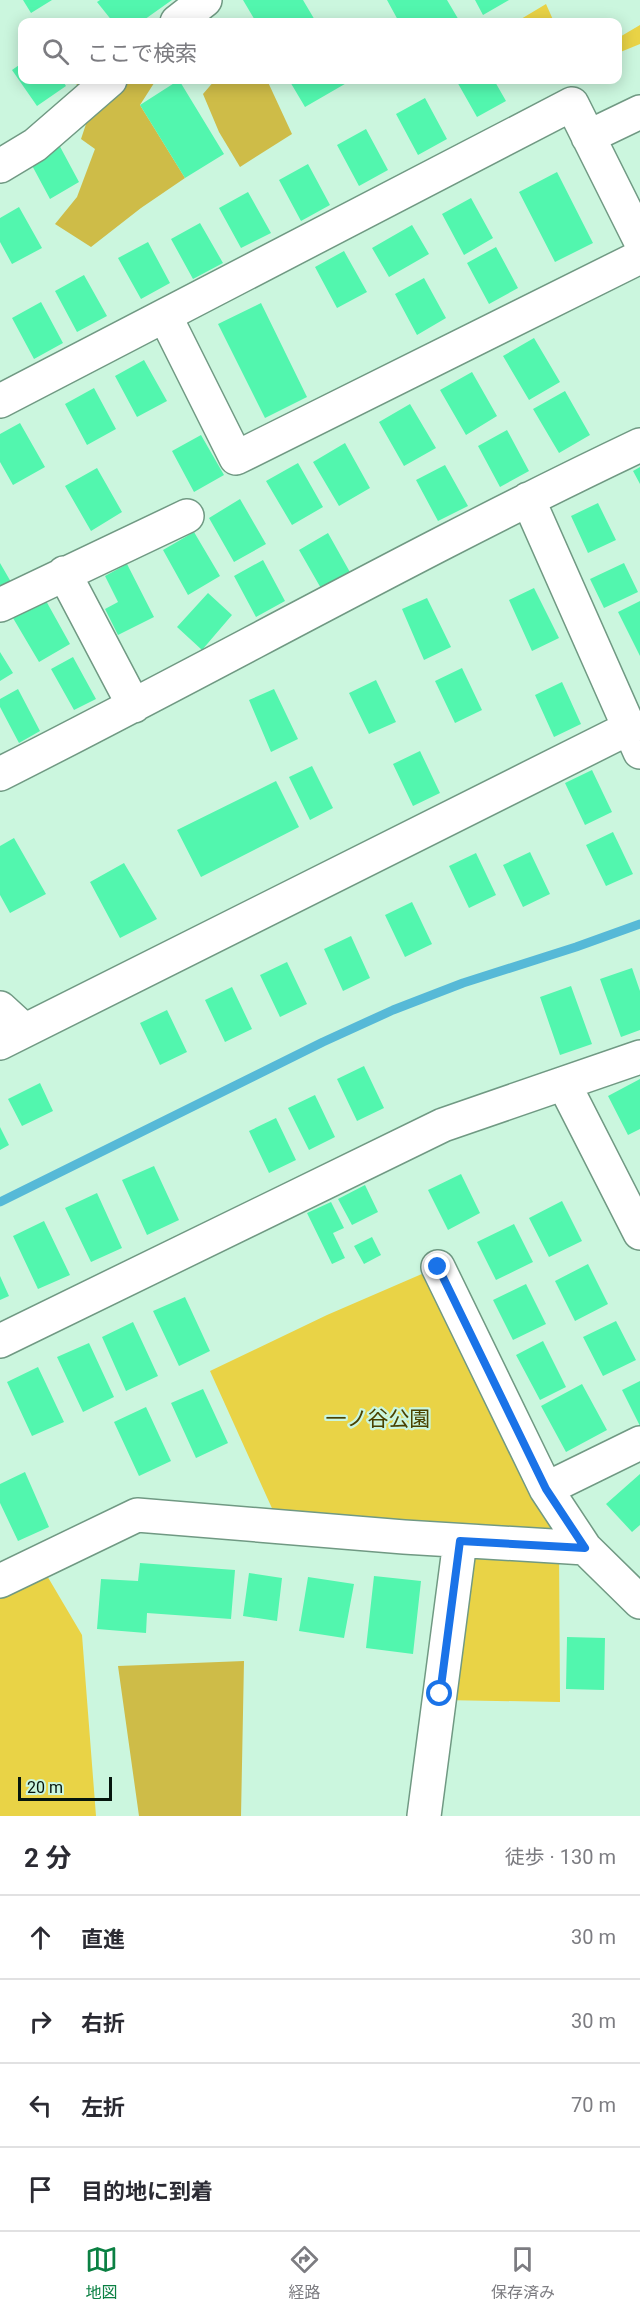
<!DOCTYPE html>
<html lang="ja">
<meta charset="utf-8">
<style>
:root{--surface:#fff;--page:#f7f7f7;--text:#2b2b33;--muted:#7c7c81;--line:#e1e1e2;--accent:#0b8043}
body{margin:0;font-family:Roboto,"Noto Sans JP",sans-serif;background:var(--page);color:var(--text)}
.scale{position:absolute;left:18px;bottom:15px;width:94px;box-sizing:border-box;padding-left:6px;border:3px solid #05150d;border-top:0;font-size:16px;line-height:21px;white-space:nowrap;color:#05150d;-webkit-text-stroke:4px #cbf6de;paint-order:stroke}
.stop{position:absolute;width:18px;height:18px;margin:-14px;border:4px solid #1a73e8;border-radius:50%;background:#fff}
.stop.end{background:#1a73e8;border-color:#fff;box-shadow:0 2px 6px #0008}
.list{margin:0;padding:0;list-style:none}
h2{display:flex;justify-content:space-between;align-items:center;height:78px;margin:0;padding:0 24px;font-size:26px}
h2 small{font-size:20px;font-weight:400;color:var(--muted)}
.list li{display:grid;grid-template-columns:39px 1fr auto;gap:18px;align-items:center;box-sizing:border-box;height:84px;padding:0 24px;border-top:2px solid var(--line)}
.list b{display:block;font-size:22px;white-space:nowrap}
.list em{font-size:20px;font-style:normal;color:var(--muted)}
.icon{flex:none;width:33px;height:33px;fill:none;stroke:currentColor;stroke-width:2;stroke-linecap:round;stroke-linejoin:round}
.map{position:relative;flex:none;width:640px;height:1816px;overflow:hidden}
.search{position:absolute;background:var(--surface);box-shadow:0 3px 15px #0003;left:18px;right:18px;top:18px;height:66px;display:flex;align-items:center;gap:15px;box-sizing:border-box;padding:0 21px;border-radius:12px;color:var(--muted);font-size:22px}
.sheet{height:414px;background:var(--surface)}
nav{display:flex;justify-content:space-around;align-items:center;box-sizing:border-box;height:84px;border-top:2px solid var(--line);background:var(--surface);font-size:16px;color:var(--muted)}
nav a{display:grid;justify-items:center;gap:3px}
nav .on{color:var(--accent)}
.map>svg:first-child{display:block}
.green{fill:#e9d346}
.forest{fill:#cebc48}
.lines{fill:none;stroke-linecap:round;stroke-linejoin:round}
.stream{stroke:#56b9d7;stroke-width:9}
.building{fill:#52f6ae}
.minor-casing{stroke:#709983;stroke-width:36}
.minor{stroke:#fff;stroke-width:33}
.route{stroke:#1a73e8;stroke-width:8}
.labels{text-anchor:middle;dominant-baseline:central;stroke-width:4.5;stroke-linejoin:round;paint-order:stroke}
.park-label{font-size:21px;fill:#4a4100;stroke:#cbf6de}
</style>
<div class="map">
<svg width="640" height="1816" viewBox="0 0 640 1816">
<rect width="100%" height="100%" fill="#cbf6de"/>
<path class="green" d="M546,4L554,22H516Z
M640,25V44L618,53V38Z
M438,1267L559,1547L560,1702L442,1700L460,1541L280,1526L210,1371L327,1315Z
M46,1574L82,1635L96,1816H0V1598Z"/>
<path class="forest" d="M74,80H156L140,105L185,178L141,208L91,247L55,224L77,197L95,149L81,139L91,109Z
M215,80H267L292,134L240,167L219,132L203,94Z
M244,1661L241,1816H139L118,1666Z"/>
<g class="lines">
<path class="stream" d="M0,1202L323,1042L393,1010L463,983L576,947L640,924"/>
</g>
<path class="building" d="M23,0H52L31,13Z
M100,0H172L141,22H113L97,2Z
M243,0H303L316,22H256Z
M387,0H447L460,22H399Z
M475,0H509L483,15Z
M22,63V80H62L66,86L37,106L12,70Z
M179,80L224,154L185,178L140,105Z
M289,80H348L350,81L305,107Z
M456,80H494L506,101L477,117Z
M425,98L447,139L418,155L396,114Z
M366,129L388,170L359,186L337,145Z
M57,141L79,182L50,199L28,158Z
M308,164L330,205L301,221L279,180Z
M557,172L593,243L555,262L519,192Z
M248,192L271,233L241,248L219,208Z
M471,198L493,238L464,255L442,214Z
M19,207L42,248L12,264L0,242V218Z
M200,223L223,263L193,279L171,239Z
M412,225L429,254L389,277L372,248Z
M148,242L170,283L141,299L118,258Z
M496,247L518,288L489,304L467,263Z
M344,251L367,292L337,308L315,267Z
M84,275L107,316L77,332L55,291Z
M424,278L446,318L417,335L395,294Z
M41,302L63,343L34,359L12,318Z
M261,303L307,397L265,418L218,324Z
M534,338L560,382L529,400L503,356Z
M144,360L167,401L137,417L115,376Z
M472,372L497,416L466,435L440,390Z
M94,388L116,429L87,445L65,404Z
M565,391L590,435L559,453L533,409Z
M410,404L436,448L404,466L379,422Z
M20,423L45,467L13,485L0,462V434Z
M507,430L529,471L500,487L478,446Z
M201,435L224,475L194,492L172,451Z
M345,443L370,488L339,506L313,462Z
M298,463L323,507L292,525L266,481Z
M445,465L468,506L438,521L416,480Z
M640,467V484L633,471Z
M97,468L122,512L91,531L65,486Z
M240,499L266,544L234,562L209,518Z
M598,503L616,540L588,553L571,516Z
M194,532L220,576L188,595L163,550Z
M328,533L351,574L322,590L299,550Z
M263,560L285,601L256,617L234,576Z
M0,563L11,582L0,589Z
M624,563L638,592L604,608L590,579Z
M127,564L154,617L118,635L105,609L118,602L105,576Z
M534,588L559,638L532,651L509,600Z
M208,593L232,615L202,650L177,627Z
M427,598L451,647L424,660L402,609Z
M45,599L70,644L39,662L13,618Z
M640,601V656L618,612Z
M0,652L13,673L0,681Z
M73,657L96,699L74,710L51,669Z
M462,668L482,710L455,723L435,681Z
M376,680L396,722L369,734L349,693Z
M562,682L581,724L554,737L535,695Z
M18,689L40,731L19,743L0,707V699Z
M274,689L298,739L271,752L249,700Z
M420,751L440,793L413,806L393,764Z
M312,766L333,808L310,820L289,777Z
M592,770L612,812L585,825L565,783Z
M276,781L299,827L201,877L177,830Z
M613,832L633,874L606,886L586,845Z
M14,838L46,894L10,913L0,895V846Z
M530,852L550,894L523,907L503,865Z
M476,853L496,895L469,908L449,866Z
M124,863L157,919L120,938L90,882Z
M412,902L432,944L405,957L385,915Z
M351,936L370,978L343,991L324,949Z
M287,962L307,1004L280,1017L260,975Z
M632,968L640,991V1030L621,1037L600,979Z
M571,986L592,1044L560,1055L540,997Z
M232,987L252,1029L225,1042L205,1000Z
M167,1010L187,1052L160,1065L140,1023Z
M364,1066L384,1108L357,1121L337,1079Z
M640,1079V1129L628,1135L608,1096Z
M40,1083L53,1111L22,1126L8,1099Z
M315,1095L335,1137L309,1150L288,1108Z
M276,1118L296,1160L269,1173L249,1131Z
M0,1127L9,1145L0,1150Z
M154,1166L179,1220L147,1235L122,1180Z
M461,1174L480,1213L448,1230L428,1190Z
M365,1185L378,1212L352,1225L338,1199Z
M97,1193L122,1248L91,1262L65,1208Z
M562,1201L582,1241L549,1257L529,1218Z
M331,1202L344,1228L333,1233L345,1258L332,1264L307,1213Z
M44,1221L70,1275L38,1289L13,1236Z
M514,1224L533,1262L496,1280L477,1242Z
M372,1237L381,1255L364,1264L354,1246Z
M588,1264L608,1304L575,1321L555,1281Z
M0,1276L9,1296L0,1300Z
M526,1284L546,1324L513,1340L493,1300Z
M185,1297L210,1351L179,1366L153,1311Z
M616,1321L636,1360L603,1376L583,1337Z
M133,1322L158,1376L126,1391L102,1337Z
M543,1341L566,1387L540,1400L516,1355Z
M89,1343L114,1397L83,1412L57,1357Z
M38,1367L64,1422L32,1436L7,1382Z
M640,1381V1426L622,1390Z
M582,1384L607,1430L566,1452L541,1406Z
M203,1389L228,1443L196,1458L171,1403Z
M146,1407L171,1461L139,1476L114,1422Z
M25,1472L49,1527L18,1541L0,1503V1484Z
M640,1474V1525L632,1532L606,1504Z
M140,1563L235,1570L231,1619L147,1613L146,1633L97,1629L101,1579L138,1581Z
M249,1573L282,1578L277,1621L243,1616Z
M374,1576L421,1581L413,1654L366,1648Z
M308,1577L354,1584L344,1638L299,1631Z
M567,1637L605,1638L604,1690L566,1689Z"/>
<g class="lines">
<defs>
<path id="minor" d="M177,22L205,0
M588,137L640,112
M0,166L35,145L110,80
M165,316L236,458L640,257
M0,401L572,104L640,240
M528,499L640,752
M64,573L134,706
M0,605L187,516
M0,774C214,666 423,548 640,445
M0,1008L24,1030
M0,1043L629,728
M564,1084L640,1233
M438,1267L546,1489L585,1548
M0,1341L443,1125L640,1057
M546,1489L640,1443
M0,1581L137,1515L404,1537L585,1548L640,1602
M424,1816L460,1541"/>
</defs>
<use href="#minor" class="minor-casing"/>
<use href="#minor" class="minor"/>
</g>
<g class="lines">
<path class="route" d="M438,1267L546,1489L585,1548L460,1541L440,1694"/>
</g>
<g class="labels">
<g class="park-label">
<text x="378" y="1419">一ノ谷公園</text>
</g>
</g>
</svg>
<div class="scale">20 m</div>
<div class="stop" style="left:440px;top:1694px"></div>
<div class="stop end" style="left:438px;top:1267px"></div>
<div class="search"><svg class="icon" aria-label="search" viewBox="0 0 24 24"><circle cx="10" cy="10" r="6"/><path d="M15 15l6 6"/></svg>ここで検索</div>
</div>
<section class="sheet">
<h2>2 分<small>徒歩 · 130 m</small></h2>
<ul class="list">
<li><svg class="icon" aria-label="ahead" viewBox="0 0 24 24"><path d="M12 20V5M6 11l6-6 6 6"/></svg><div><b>直進</b></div><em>30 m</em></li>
<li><svg class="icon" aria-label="right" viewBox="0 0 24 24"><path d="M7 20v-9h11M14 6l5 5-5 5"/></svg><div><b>右折</b></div><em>30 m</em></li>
<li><svg class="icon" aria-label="left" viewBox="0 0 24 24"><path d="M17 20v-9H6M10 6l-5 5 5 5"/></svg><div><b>左折</b></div><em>70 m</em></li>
<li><svg class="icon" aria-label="arrive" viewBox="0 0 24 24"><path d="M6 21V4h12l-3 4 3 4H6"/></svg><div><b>目的地に到着</b></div></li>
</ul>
</section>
<nav>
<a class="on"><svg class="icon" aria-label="map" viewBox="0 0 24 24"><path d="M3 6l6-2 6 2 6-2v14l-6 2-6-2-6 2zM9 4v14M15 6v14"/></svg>地図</a>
<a><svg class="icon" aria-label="directions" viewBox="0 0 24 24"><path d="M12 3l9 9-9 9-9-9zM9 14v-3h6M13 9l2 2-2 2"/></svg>経路</a>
<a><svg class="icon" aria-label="saved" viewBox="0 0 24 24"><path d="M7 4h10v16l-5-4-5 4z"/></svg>保存済み</a>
</nav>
